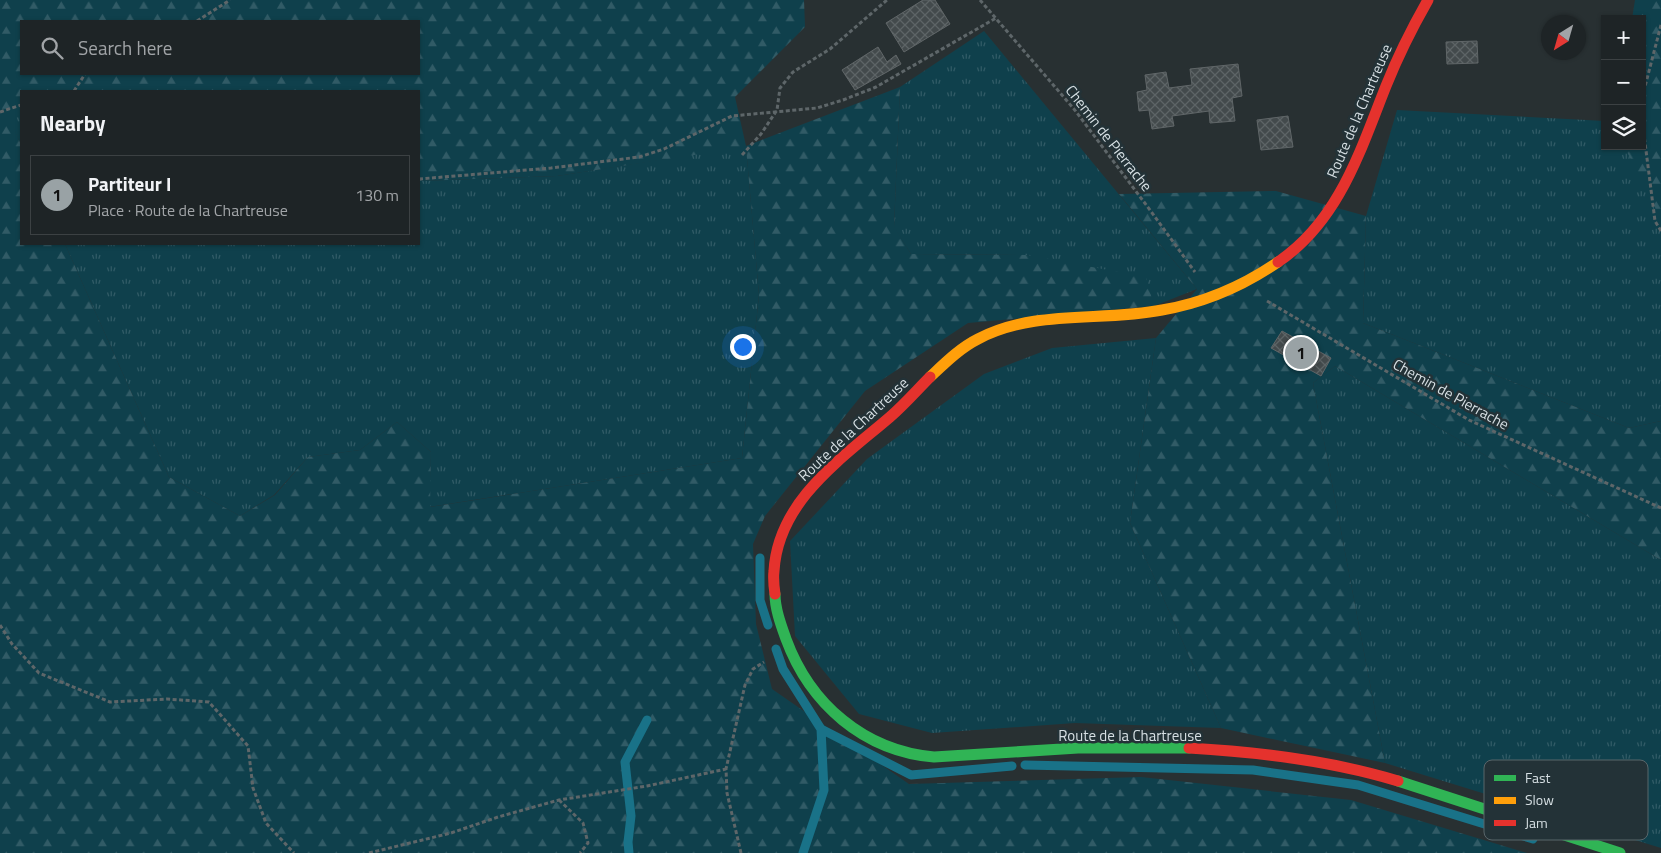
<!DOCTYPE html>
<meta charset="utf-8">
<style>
:root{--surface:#1e2426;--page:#262c2e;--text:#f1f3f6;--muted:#a1a4a7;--line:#3c4143;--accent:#99a2a5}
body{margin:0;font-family:"Titillium Web",sans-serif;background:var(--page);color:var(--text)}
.controls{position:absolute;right:15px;top:15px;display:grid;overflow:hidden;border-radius:0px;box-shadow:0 1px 4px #0004}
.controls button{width:45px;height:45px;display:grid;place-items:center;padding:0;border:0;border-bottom:1px solid var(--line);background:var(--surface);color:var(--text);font:25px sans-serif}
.compass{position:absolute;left:1541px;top:15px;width:45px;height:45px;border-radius:50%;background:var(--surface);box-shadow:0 1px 4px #0004;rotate:217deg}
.you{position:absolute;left:742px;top:346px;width:18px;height:18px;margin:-12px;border:4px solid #fff;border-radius:50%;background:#1a73e8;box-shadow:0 0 0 8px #1a73e833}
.badge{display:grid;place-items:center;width:32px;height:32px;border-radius:50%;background:var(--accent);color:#111;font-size:16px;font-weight:700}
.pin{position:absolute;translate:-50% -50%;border:2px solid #fff;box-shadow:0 1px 5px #0006}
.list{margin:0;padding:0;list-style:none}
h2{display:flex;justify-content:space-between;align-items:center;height:65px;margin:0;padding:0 20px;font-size:21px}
h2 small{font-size:16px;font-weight:400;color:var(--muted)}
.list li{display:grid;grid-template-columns:32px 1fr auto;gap:15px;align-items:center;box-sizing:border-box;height:80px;margin:0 10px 10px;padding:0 10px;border:1px solid var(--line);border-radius:0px}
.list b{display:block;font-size:19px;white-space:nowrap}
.list p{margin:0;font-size:16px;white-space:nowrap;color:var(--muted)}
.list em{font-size:16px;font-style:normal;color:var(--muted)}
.icon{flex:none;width:28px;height:28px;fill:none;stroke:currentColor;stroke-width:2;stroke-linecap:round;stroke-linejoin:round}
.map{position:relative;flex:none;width:1661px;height:853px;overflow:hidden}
.search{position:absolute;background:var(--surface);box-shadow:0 1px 4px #0004;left:20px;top:20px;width:400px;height:55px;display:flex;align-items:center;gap:12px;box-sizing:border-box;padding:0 18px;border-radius:0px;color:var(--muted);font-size:19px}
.panel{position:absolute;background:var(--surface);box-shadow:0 1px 4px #0004;left:20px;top:90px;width:400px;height:155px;border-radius:0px}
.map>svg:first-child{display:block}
.grass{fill:url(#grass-tufts)}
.forest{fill:url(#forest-firs);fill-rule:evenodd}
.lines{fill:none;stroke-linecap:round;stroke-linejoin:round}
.stream{stroke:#197288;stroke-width:9}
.building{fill:url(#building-cross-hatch);stroke:#606668}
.path{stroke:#5e6669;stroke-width:3;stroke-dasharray:4 2.5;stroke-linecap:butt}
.fast{stroke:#30b455;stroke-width:11}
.slow{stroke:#ff9f0a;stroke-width:11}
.jam{stroke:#e5322d;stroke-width:11}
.labels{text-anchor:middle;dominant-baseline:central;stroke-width:5;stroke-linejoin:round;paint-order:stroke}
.street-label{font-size:15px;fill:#d6dfe3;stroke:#233237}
.key{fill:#233237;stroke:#59666b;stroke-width:1}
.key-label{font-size:14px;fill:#d6dfe3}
</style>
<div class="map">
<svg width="1661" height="853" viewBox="0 0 1661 853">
<defs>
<pattern id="grass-tufts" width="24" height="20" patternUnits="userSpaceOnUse" patternTransform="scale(1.25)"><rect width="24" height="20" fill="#0f404c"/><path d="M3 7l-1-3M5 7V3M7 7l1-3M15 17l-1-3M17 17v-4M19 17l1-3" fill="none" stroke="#315b66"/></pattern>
<pattern id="forest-firs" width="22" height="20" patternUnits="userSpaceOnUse" patternTransform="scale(1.25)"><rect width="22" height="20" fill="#0f404c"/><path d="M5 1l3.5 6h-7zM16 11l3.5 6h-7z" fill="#315b66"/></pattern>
<pattern id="building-cross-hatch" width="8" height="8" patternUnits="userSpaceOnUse" patternTransform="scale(1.25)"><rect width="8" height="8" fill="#434a4c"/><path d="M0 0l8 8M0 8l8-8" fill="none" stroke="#5d6466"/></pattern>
</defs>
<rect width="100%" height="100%" fill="#283032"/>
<path class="grass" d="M984,31L1197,289L1154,306L1027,255L911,254L894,227L900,87Z
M1397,110L1605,121V146H1626L1661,209V421L1629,428L1363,323L1366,216Z
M6,111H21V145Z
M746,146L759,295L742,458L429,507L431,452L397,422L360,450L308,457L274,495L240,516L169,477L65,244H419V181L557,176Z
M1156,338L1130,523L1221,728L1075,723L932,733L859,714L795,636L790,541L867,459L984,374L1052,348Z
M1335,366L1661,560V848L1385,763L1313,383Z"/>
<path class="forest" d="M0,0H804L805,27L735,97L746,146L900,87L894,226L911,254L1027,255L1146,277L1154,306L968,323L865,391L765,516L753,544L756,624L772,689L909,784L1141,777L1351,800L1527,853H0ZM21,21H419V74H21ZM21,91H419V181L557,176L746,147L759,295L742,458L430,507L431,452L397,422L360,450L308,457L275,495L240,516L169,477L65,244H21V145L7,111H21Z
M1635,0H1661V219L1624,146H1642V19H1632Z
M1276,191L1366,216L1363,323L1629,428L1661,421V560L1335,366L1313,383L1385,763L1221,728L1130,523L1156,338L1197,289L1119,194Z"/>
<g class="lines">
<path class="stream" d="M760,558V600L768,625
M776,649L783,669L821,729L824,790L803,853
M821,729L911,775L1012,766
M1025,765L1253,770L1358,785L1533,839
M629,853L628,842L631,816L625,762L647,720"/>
</g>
<path class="building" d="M923,0H935L950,24L904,52L886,23Z
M1477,41L1478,63L1447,64L1446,42Z
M878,47L887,62L896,55L901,64L855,90L842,70Z
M1238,64L1242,96L1232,98L1235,121L1210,123L1209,111L1172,116L1174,126L1152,129L1149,110L1139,111L1137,92L1147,90L1145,75L1166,72L1169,88L1192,85L1190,69Z
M1288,116L1293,147L1261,150L1257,120Z
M1282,331L1331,358L1321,376L1271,348Z"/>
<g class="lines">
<path class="path" d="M980,0L1074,109L1147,206L1195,272
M197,21L230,0
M74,91L85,74
M1642,98L1661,25
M0,112L21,105
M1642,119L1655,221L1661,231
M742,155L761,134L777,110L780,88L793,72L830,49L887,0
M419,179L551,168L639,157L664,149L732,116L817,108L843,100L876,87L996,18
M1267,301L1469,420L1661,508
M0,625L12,644L39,673L110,702L167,699L209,702L248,746L253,788L266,823L294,853
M559,800L583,823L588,843L580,853
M369,853L451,833L498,817L559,800L647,786L726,769
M741,853L727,793L726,769L745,685L753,669L764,662"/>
<path class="fast" d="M775,594C775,609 781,625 786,639C810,704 864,751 934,757L1078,748H1189
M1398,781L1620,853"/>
<path class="slow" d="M930,377C945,363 960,348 978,339C1035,309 1101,322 1162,310C1203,303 1243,286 1278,262"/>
<path class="jam" d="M1278,262C1339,221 1360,151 1386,86C1398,56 1412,28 1428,0
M775,594C774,587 773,579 774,571C778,501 841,459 890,417C904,405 917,390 930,377
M1189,748C1259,752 1332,761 1398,781"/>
</g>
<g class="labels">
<g class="street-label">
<text transform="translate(1359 111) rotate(-67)">Route de la Chartreuse</text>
<text transform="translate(1109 138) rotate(52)">Chemin de Pierrache</text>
<text transform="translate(1451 394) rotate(29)">Chemin de Pierrache</text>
<text transform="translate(853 429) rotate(-43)">Route de la Chartreuse</text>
<text x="1130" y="735">Route de la Chartreuse</text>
</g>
</g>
<rect x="1484" y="760" width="164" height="80" rx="8" class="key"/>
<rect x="1494" y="775" width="22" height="6" fill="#30b455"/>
<rect x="1494" y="797" width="22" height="7" fill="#ff9f0a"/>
<rect x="1494" y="820" width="22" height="6" fill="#e5322d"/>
<g class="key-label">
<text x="1525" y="783">Fast</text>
<text x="1525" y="805">Slow</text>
<text x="1525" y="828">Jam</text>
</g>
</svg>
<div class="controls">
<button>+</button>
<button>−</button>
<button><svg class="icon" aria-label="layers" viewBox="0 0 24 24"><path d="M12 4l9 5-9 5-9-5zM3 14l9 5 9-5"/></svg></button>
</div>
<svg class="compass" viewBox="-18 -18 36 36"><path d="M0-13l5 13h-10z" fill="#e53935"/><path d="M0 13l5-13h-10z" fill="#a1a4a7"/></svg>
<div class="you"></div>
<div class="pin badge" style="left:1301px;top:353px">1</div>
<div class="search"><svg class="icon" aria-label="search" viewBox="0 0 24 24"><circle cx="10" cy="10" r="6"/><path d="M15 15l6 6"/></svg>Search here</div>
<section class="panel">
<h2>Nearby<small></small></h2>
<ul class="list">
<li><span class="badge">1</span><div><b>Partiteur I</b><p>Place · Route de la Chartreuse</p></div><em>130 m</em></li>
</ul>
</section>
</div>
